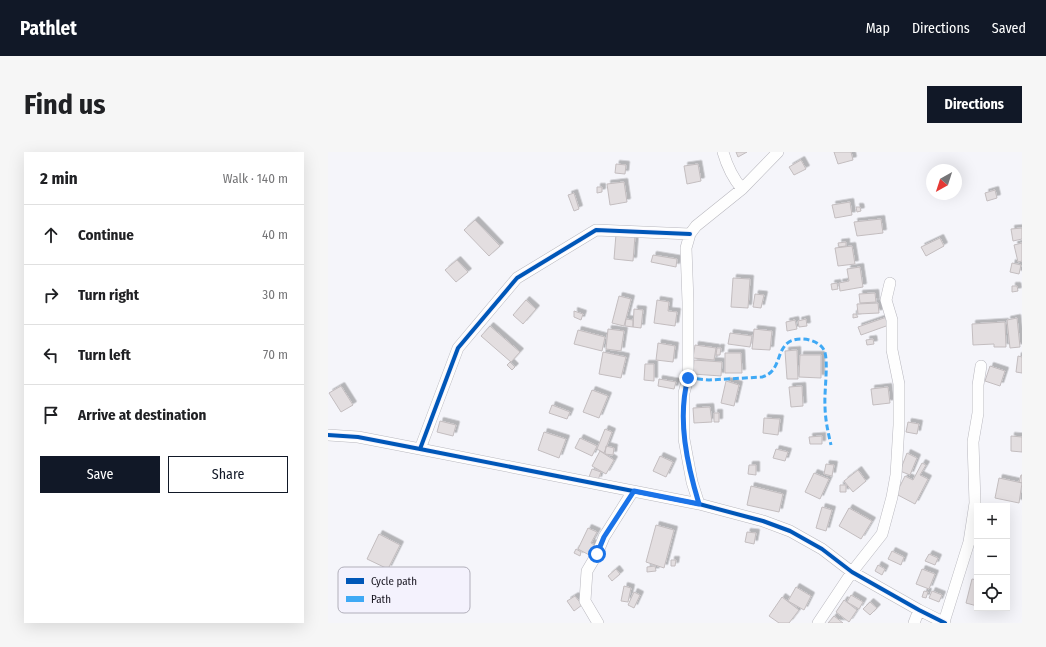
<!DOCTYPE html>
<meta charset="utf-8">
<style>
:root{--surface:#fff;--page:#f6f6f6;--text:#202124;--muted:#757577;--line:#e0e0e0;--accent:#111827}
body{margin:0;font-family:"Fira Sans Condensed",sans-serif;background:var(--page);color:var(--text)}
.controls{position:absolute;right:12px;bottom:12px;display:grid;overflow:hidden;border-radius:0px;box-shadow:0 4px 16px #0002}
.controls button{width:36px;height:36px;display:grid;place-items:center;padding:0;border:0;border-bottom:1px solid var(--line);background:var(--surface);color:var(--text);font:20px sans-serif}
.compass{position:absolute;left:598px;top:12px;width:36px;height:36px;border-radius:50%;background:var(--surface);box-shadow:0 4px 16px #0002;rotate:219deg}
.stop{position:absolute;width:12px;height:12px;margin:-9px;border:3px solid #1a73e8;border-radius:50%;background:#fff}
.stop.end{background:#1a73e8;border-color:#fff;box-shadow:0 1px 4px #0008}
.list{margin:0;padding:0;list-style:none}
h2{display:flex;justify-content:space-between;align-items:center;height:52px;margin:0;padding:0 16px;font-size:17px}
h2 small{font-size:13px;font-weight:400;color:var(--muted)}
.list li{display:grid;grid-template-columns:26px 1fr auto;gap:12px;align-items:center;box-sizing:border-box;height:60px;padding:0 16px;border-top:1px solid var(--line)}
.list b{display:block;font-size:15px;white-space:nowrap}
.list em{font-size:13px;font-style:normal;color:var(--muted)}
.actions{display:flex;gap:8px;padding:12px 16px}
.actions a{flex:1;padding:9px 0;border:1px solid var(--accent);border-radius:0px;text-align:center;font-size:14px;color:var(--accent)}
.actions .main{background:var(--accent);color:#fff}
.icon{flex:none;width:22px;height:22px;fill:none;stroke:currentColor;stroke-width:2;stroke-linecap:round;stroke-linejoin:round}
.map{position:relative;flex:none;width:694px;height:471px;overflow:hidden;border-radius:0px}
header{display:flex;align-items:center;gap:24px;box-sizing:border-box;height:56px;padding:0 20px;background:var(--accent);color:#fff}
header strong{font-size:19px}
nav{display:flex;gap:22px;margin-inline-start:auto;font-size:14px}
.intro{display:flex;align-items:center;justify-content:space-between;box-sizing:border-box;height:96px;padding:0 24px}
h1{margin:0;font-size:28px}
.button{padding:10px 18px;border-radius:0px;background:var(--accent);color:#fff;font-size:14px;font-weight:700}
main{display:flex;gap:24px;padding:0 24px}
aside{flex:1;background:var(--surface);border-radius:0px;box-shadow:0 4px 16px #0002}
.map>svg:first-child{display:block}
.building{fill:#e3dee0;stroke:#c3bdbf;filter:url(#shadow)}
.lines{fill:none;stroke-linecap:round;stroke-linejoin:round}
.street-casing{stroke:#b9b8bf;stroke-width:12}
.street{stroke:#fefefe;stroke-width:11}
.quiet{stroke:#3fa9f5;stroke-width:3;stroke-dasharray:6 3;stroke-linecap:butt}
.cycleway-casing{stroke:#f4f2fd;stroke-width:6}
.cycleway{stroke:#0057b8;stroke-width:4}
.route{stroke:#1a73e8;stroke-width:5}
.key{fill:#f4f2fd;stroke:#b1afba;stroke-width:1}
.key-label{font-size:11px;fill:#16141e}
</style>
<header>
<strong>Pathlet</strong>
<nav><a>Map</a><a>Directions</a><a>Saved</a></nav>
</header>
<div class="intro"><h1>Find us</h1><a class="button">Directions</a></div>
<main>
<aside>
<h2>2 min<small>Walk · 140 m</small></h2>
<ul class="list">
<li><svg class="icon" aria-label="ahead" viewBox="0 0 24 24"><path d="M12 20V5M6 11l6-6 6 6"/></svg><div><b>Continue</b></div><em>40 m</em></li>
<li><svg class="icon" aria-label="right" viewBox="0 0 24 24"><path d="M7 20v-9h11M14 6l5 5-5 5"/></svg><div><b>Turn right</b></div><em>30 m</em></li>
<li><svg class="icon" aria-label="left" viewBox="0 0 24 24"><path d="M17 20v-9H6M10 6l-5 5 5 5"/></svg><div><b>Turn left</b></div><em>70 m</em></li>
<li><svg class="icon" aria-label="arrive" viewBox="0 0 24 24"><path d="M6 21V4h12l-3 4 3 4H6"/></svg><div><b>Arrive at destination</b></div></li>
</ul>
<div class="actions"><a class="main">Save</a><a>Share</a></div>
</aside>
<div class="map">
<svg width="694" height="471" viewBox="0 0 694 471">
<defs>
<filter id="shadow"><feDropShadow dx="3.5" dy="-3.5" stdDeviation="0" flood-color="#0004"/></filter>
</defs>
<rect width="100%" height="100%" fill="#f5f5fa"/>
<path class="building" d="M408,0H419L410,5Z
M506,0H523L525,8L510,12Z
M473,8L478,17L466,23L461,15Z
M288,12L298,13L297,22L287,21Z
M370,12L373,29L359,32L356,14Z
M296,30L299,50L282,53L279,32Z
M269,35H274V40L269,41Z
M667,38L669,46L659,49L657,41Z
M246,41L251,57L246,59L240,43Z
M522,50L524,63L507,66L504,53Z
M528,55H532L533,59L529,60Z
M553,67L555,81L529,84L526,70Z
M147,68L172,94L161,104L136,78Z
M694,76V87L685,89L683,77Z
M288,82L307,84L305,109L286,107Z
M612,86L616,94L598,104L593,95Z
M518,90V94L511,95L510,91Z
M694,91V109L690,110L686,93Z
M524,94L527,112L510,114L507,96Z
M325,103L349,107L348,115L323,110Z
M129,108L140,120L128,130L117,118Z
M684,111L693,113L691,122L682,120Z
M532,115L535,135L512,139L511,131L521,129L519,117Z
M405,126L422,127L420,156L403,155Z
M509,131L510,137L504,138L503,132Z
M684,134H689L690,139L684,140Z
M547,141L548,150L532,151L531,142Z
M427,142L436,143L433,156L425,155Z
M291,144L303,147L296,174L284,171Z
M198,148L208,157L195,172L185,163Z
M329,148L341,150L340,159L349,160L347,174L326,171Z
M550,151L551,161L530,162L529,152Z
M306,157L315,158L313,176L305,175Z
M246,159L255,162L253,168L246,165Z
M525,162H528L530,165L525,166Z
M559,165L561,173L533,183L530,175Z
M689,166L692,195L682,196L679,168Z
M298,167L305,168V175L297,174Z
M478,167L479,174L471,175L470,169Z
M467,168L469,177L459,179L458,170Z
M677,170L678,195H666V192L645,193L644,172Z
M162,174L192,200L183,210L153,184Z
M280,177L296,179L293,199L278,197Z
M426,177L444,179L442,198L424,197Z
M250,178L277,185L274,199L246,192Z
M402,181L424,184L422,195L400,192Z
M545,187L546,192L539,193L538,188Z
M330,191L347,194L345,210L328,208Z
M367,193L388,196L386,208L365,206Z
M389,196H393L392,203H388Z
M469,198L470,227H459L457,199Z
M275,200L298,205L293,226L271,222Z
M397,201H413L414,221H397Z
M472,203H493V226L471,225Z
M690,204L694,205V221L688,220Z
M366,208L394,210L393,224L365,222Z
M182,210L187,215L184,218L179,213Z
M317,212H326V229L316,228Z
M662,214L677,219L672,234L657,229Z
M331,227L348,230L346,237L330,234Z
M398,229L411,233L406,254L393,251Z
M13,234L25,253L13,260L1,241Z
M474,234L475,254L463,255L461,235Z
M560,235L562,251L545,253L543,237Z
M264,238L280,244L271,266L255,260Z
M224,253L242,260L239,267L221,261Z
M382,255L384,270L366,271L365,256Z
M386,261H391V270H386Z
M436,266L452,267L450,283L435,281Z
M112,269L128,273L125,284L109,280Z
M580,270L591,272L589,282L578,280Z
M277,277L284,280L276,301L269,297Z
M216,280L238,287L231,306L210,298Z
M494,284V292H482L481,285Z
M683,284L694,285V300L683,299Z
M252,286L269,294L264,304L247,296Z
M278,294L286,296L285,303L277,302Z
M448,297L460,300L457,309L445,306Z
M272,299L286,308L278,322L264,314Z
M579,301L589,306L582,323L572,319Z
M332,304L345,310L338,325L325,319Z
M594,311L598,313L592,323L600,327L587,352L568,342L577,324L585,328Z
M498,312L506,313L504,324L496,322Z
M421,313H428V323L420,322Z
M264,317L273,320L270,328L261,325Z
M530,318L538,329L525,340L516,329Z
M486,321L501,327L492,347L477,340Z
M693,323H694V331L691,330Z
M671,326L694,331L691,351L667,346Z
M512,333H518V340H512Z
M423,334L455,342L451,360L419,353Z
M494,355L504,358L498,379L488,376Z
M521,356L544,369L533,387L511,374Z
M328,373L346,378L336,416L318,410Z
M260,376L269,380L263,391L270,395L265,405L250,397Z
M419,380L428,381L426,392L417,390Z
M51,382L72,393L60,417L39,407Z
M248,397L253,400L252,404L246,401Z
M564,399L576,405L573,413L560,407Z
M601,402L610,406L607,413L597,409Z
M343,408H348L347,414H343Z
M550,413L557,417L554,423L547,419Z
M327,414L328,419L319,420V415Z
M288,417L292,422L284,429L280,424Z
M594,417L607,422L601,437L588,432Z
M644,427L649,428V454L638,451Z
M296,434L303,436L300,450L293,449Z
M468,435L483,444L476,458L460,449Z
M596,439L600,440L598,446L594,445Z
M604,439L614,443L611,450L601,446Z
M306,440L312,443L306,456L300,453Z
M523,443L535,450L531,457L519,450Z
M247,444L254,453L246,459L239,449Z
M454,445L471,458L461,471H451L441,464Z
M516,448L529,458L521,470L508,460Z
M542,450L549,456L542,463L535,457Z
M506,464L515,471H500Z"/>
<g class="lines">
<defs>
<path id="street" d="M395,0C399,14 404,25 414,37L450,0
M0,283L30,285L92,297L371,352L435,369L462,379L494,397L524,420L591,458L617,471
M92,297L130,196L189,126L268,78L362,82
M371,352L364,330L356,287V241L360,226V150L358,96L362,82L368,74L414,37
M616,470L641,390L647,351L645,290L650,261V233L653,214
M270,471L257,449L259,419L269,402L276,385L305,339
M490,471L524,420L554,382L564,345L568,323L571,273V232L564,198V168L558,148L562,131
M586,471L591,458"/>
</defs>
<use href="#street" class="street-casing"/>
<use href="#street" class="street"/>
<path class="quiet" d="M360,226L381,228L434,225C453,220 448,198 461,190C471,184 490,187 496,198C501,208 496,240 497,253C497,267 500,280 503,293"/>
<defs>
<path id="cycleway" d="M0,283L30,285L92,297L371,352L435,369L462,379L494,397L524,420L591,458L617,471
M92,297L130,196L189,126L268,78L362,82"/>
</defs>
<use href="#cycleway" class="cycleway-casing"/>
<use href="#cycleway" class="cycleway"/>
</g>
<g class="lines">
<path class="route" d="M269,402L276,385L306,339L371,352C359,312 349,267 360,226"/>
</g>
<rect x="10" y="415" width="132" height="46" rx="6" class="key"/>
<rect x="18" y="426" width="18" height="6" fill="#0057b8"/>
<rect x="18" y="444" width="18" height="6" fill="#3fa9f5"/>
<g class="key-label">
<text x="43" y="433">Cycle path</text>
<text x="43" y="451">Path</text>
</g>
</svg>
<div class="controls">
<button>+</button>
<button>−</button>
<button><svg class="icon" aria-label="locate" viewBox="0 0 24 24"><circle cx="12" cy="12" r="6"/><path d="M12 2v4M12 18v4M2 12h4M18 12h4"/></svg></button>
</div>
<svg class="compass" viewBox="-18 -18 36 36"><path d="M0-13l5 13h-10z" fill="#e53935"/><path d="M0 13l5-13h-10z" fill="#757577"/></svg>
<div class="stop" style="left:269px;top:402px"></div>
<div class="stop end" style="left:360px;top:226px"></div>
</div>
</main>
